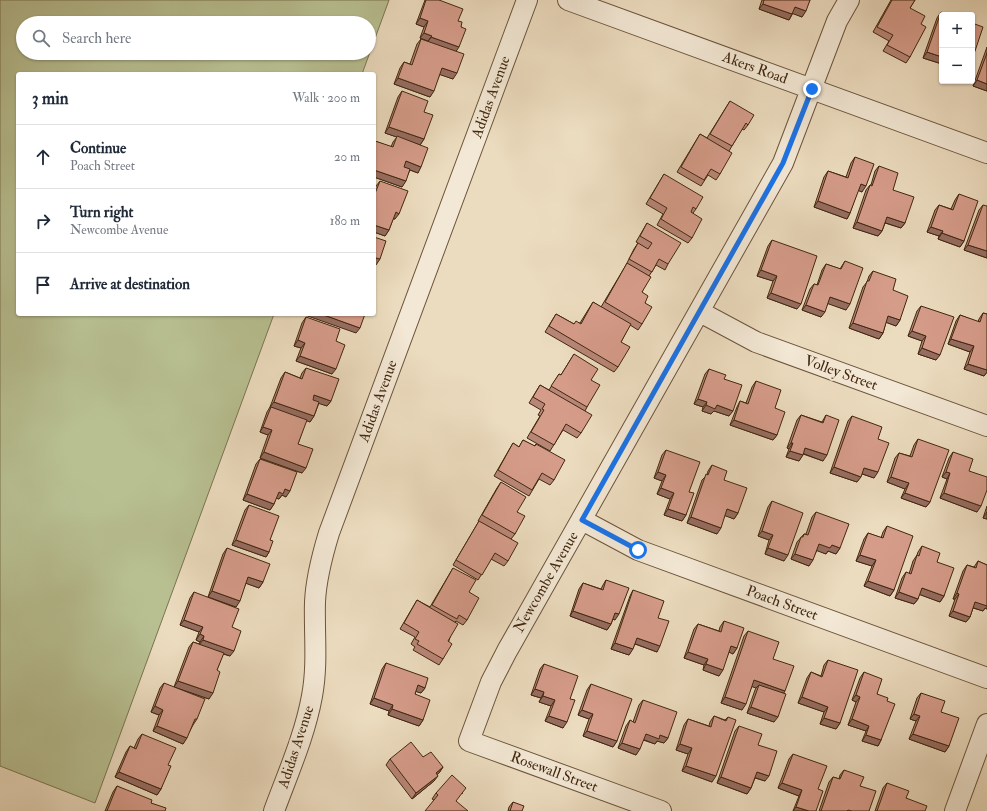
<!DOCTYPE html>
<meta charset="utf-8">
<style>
:root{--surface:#fff;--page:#f6f6f7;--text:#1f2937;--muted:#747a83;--line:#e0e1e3}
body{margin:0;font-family:"IM FELL Double Pica",serif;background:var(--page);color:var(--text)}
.controls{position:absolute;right:12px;top:12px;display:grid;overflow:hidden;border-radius:4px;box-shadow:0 1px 3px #0004}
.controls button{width:36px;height:36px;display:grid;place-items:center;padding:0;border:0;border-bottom:1px solid var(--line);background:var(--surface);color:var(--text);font:20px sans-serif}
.stop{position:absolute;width:12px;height:12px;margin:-9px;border:3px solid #1a73e8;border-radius:50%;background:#fff}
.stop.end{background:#1a73e8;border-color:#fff;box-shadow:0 1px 4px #0008}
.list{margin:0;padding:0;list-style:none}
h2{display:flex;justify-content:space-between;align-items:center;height:52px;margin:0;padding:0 16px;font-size:17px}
h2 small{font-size:13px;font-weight:400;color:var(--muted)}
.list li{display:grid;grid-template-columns:26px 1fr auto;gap:12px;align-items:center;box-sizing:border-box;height:64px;padding:0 16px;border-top:1px solid var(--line)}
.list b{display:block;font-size:15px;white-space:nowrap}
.list p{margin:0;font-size:13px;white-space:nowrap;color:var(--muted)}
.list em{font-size:13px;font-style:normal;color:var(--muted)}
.icon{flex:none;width:22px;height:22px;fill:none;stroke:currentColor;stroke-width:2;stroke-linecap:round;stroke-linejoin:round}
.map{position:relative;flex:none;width:987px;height:811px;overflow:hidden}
.search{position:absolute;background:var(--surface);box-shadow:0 1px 3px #0004;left:16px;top:16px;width:360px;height:44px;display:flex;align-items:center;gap:10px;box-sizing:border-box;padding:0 14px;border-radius:22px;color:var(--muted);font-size:15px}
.panel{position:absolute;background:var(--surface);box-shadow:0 1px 3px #0004;left:16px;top:72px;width:360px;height:244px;border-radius:4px}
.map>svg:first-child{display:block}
.green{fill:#b8c092;stroke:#7c7450;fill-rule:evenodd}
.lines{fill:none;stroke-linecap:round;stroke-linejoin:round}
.minor-casing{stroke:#6c543b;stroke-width:22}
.minor{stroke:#f3e8d5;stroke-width:20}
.wall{fill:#b88677;stroke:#41270f}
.shaded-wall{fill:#966d61;stroke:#41270f}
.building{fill:#d69c8a;stroke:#41270f}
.route{stroke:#1a73e8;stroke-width:5}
.labels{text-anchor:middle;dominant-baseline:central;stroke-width:4;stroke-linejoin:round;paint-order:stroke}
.street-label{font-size:15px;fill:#41270f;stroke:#f3e8d5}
</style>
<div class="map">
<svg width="987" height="811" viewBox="0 0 987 811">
<rect width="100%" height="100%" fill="#ecdcbf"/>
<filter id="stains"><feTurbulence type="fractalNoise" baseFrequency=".005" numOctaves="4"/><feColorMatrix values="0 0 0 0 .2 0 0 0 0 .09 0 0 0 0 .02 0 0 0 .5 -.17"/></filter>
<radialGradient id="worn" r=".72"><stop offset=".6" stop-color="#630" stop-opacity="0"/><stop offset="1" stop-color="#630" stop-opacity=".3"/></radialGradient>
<path class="green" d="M0,0H389L362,74H18V314H274L95,803L0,766ZM23,23H369V53H23Z"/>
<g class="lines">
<defs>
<path id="minor" d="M568,0L987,153
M700,312L756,342L987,426
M582,520L638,550L987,678
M274,811C288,773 305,735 312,696C318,664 314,633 315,602C316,579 322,556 329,533L527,0
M661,811L469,741L491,682L507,651L783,163L837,21L849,0
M955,811L987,724"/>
</defs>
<use href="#minor" class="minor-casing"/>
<use href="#minor" class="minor"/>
</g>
<path class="wall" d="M425,0H439L458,21L461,27L456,51L453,79L440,74L430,97L394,84L400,68L404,62L410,64L417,44L421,39L420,38L424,27L416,24Z
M762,0H810L802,17L793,13L789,20L759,9Z
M891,0H915L910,8V57L906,63L883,51L889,41L873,32Z
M941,12L942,64L923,58L937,18Z
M987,47V91L973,86Z
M402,91L424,112V139L420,145L418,173L410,170L402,187L374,177V143L375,141L391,147L393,142L397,137L385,133L398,97Z
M730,101L748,125L744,130L742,129L729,151L720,174L716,180L708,175L701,186L677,172L700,134L707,138Z
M855,157L862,192L858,190L850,213L847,219L814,207L824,177L828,171L846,177L851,163Z
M879,166L893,190L905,223L901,228L885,223L882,231L878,236L853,228L866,190L870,185H871L875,171Z
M664,174L696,209L693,213L692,238L688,243L657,225L663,214L646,204Z
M380,181L395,219H393L389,230L385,236L374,232V191L376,186Z
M959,194L964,241L960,247L938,239L939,236L927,232L935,210L939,205L951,209L955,200Z
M983,205L987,258L964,250L979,210Z
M647,223L668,264L665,270L656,265L649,276L642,292L645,303L642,324L638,330L630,325L621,342L618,367L614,372L545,332L556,314L574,324L580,323L593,302L601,307L626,265L634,249L638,243L636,242Z
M772,240L797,309L767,298L773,281L757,276L768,246Z
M845,261L846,310L828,303L821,317L802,310L810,289L814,284L817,285L822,270L826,264L840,269Z
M873,271L893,290L900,320L896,326L886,322L883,333L879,339L849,328L863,287L867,282L869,276Z
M921,306L936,360L918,354L922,341L908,336L917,311Z
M983,313L987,314V372L984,376L964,369L970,352L948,344L956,321L960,315L978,322L979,319Z
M306,317L336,341L332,374L296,361L301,348L294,346L302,323Z
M574,354L591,380L587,407L585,411L581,433L577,438L563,430L550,451L527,438L540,416L538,415L541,410L529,403L540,385L549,390L559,374L561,375Z
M306,368L331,401L327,406L319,403L314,416L310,422L306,420L298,444L302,473L260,458L268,435L260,432L267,412L270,407L281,378L285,372L300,378L302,373Z
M709,369L724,379L729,416L714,411L711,414L702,411L703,407L694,404L705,374Z
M756,381L775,408L777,435L773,440L730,425L737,407L740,401L746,403L752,387Z
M801,415L822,422L826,415L823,461L803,454L799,461L786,457L789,449L787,448L797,420Z
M852,416L878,439L874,478L862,474L857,482L830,473L848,421Z
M918,439L930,502L926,507L901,498L905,489L887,482L895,458L899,453L910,456L914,445Z
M523,440L534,446L536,444L554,480L550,485L539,479L529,496L494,476L513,443L519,447Z
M666,450L689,492L686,515L682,521L664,515L670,499L657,494L662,481L654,478L662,455Z
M953,452L977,512L940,498L947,479L942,477L949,458Z
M260,459L286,497L282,495L279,499L276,498L274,504L270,510L243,500L256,464Z
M712,465L724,480L738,513L734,519L725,515L717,534L687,523L702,480L707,475L708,471Z
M501,482L517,512L515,534L511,539L508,561L504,566L491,559L478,580L453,565L479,521H478L497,488Z
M772,501L784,561L765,554L769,540L758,536L768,507Z
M249,505L270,540L269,552L266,557L232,545L245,510Z
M987,506V519L983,518Z
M816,512L840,548L836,554L828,551L826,554L817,550L809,566L791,559L797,542L804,534H806L812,517Z
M887,526L894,590L890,596L864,586L872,566L856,561L864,539L868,533L881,538L883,532Z
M922,546L937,562L944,596L940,602L919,594L918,599L914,604L895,598L902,578L906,572L909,574L913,561L917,555L918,552Z
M227,548L263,582L259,588L246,583L236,607L208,597L223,554Z
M978,561L987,565V609L985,608L983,611L973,608L970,617L966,622L949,616L955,599H953L963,571L967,565L974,567Z
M453,568L469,592L467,620L463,625L456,621L455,622L443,659L439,665L413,650L415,647L411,644L415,637L400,629L417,600L430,607Z
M606,580L615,620L613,619L611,624L607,630L570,616L579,589L583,583L601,589L603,585Z
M633,590L658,618L657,652L635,644L629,655L611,649L630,596Z
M194,592L232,627L230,656L223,654L217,670L209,699L174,687L189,647L193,642L199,644L200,642L196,640L199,632L180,625L190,598Z
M724,621L737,648L733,654L729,652L719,676L703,670L704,665L684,658L694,629L698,624L719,631L720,627Z
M748,631L773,659L784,693L774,722L747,713L755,690L756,688L752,686L742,710L721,703L744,636Z
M828,660L840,723L836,729L820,724L824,712L798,703L807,678L811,672L821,676L824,665Z
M386,663L425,688L421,693L416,691L415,694L423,720L419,726L388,715L389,711L370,704L382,669Z
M544,664L570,699L563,728L545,721L551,706L539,702L541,698L531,695L540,669Z
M864,672L877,694L887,701L881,740L878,746L862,741L866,731L848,725L856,702L852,700L860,678Z
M164,683L197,719L193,725L183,744L153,731L159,715L151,712L160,688Z
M591,684L617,741L613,747L583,736L589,719L578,715L587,690Z
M921,693L941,712L949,746L945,752L909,739L916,721L910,719L917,698Z
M643,700L668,738L664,743L657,741L655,744L643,740L636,755L618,748L626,726L630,720L633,722L639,705Z
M714,716L725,720L728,717L712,782L682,771L688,754L676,750L684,725L688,719L709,726L710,722Z
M739,726L758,745L765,781L755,778L751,788L747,794L717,783L735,731Z
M142,734L168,765L161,789L157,795L115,777L126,752L130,746L134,748L138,739Z
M793,754L816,811H793L799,796L778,788L789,759Z
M423,757L443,767L439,773L437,775L434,781L412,799L386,765L390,759Z
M844,770L860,786L869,811H819L829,782L833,777L839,779L840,775Z
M887,783L906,798L925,811H875L883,788Z
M117,786L151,803L165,811H105L113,792Z
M436,793H463L434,800L432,799Z
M513,802L522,811H508L509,807Z"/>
<path class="shaded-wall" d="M763,4L792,14L789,20L759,9Z
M795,7L806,11L802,17L791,13Z
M420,18L428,21L424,27L416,24Z
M424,33L432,36L428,41L420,38Z
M431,37L459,47L455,53L427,43Z
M927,52L942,57V64L923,58Z
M442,68L457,73L453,79L438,74Z
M398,78L434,91L430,97L394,84Z
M977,80L987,84V91L973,86Z
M389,127L424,139L420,145L385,133Z
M406,161L421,167L418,173L402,167Z
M374,170L406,181L402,187L374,177Z
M861,184L866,186L862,192L857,190Z
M818,201L850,213L847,219L814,207Z
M396,212L399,214L395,219L392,218Z
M887,217L905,223L901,228L883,222Z
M857,222L882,231L878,236L853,228Z
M374,225L389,230L385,236L374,232Z
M931,227L943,231L939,236L927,232Z
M942,233L964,241L960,247L938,239Z
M968,245L987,251V258L964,250Z
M376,258L380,259L376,265L374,264V261Z
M761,270L777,276L773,281L757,276Z
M771,293L801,304L797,309L767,298Z
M830,297L850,304L846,310L826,303Z
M806,305L825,312L821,317L802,310Z
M302,314H321L360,328L356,333Z
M888,316L900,320L896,326L885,322Z
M853,323L883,333L879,339L849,328Z
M912,331L926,336L922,341L908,336Z
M951,339L974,346L970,352L948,344Z
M298,340L305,343L301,348L294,346Z
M922,348L940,355L936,360L918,354Z
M300,356L336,369L332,374L296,361Z
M968,364L987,370V372L984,376L964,369Z
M314,395L331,401L327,406L311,401Z
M698,399L707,402L703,407L694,404Z
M274,402L314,416L310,422L270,407Z
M706,405H717L733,411L729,416L714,411L711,414L702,411Z
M734,420L777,435L773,440L730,425Z
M263,427L272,430L268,435L260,432Z
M791,443H793L789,449L787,448Z
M805,448L827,455L823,461L802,453Z
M790,451L803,455L799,461L786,457Z
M264,452L306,468L302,473L260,458Z
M834,467L861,477L857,482L830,473Z
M864,468L878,472L874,478L860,473Z
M658,472L666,475L662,481L654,478Z
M946,472L950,473L947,479L942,477Z
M891,477L909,483L905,489L887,482Z
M661,488L674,493L670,499L657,494Z
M285,489L290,491L286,497L282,495L279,499L275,498L279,492Z
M905,493L930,502L926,507L901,498Z
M944,493L981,506L977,512L940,498Z
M247,494L274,504L270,510L243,500Z
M668,509L686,515L682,521L664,515Z
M727,509L738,513L734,519L723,515Z
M987,512V519L983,518Z
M691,517L721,528L717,534L687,523Z
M762,531L773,535L769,540L758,536Z
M236,540L269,552L266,557L232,545Z
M819,544L832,545L840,548L836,554L828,551L826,554L815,550Z
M768,548L788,555L784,561L765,554Z
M795,554L813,560L809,566L791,559Z
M860,555L876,560L872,566L856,561Z
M248,577L263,582L259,588L245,583Z
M868,581L894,590L890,596L864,586Z
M922,588L944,596L940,602L918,594Z
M212,591L240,601L236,607L208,597Z
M899,592L918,599L914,604L895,598Z
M957,593L959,594L955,599H953Z
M975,602L987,604V609L985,608L983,611L971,607Z
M573,611L611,624L607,630L570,616Z
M953,611L970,617L966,622L949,616Z
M615,613L619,614L615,620L611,618Z
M184,620L203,627L199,632L180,625Z
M200,634L204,636L200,642L196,640Z
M637,638L660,646L657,652L633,643Z
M203,640L234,651L230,656L199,645Z
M615,643L633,649L629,655L611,649Z
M731,646L737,648L733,654L727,651Z
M688,652L708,659L704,665L684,658Z
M706,664L723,670L719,676L703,670Z
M754,680L785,691L781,697L759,685L756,688L750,686Z
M178,681L213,693L209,699L174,687Z
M418,685L425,688L421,693L414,691Z
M535,689L544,692L541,698L531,695Z
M856,695L860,697L856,702L852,700Z
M543,696L555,700L551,706L539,702Z
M725,697L746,704L742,710L721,703Z
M802,697L828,707L824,712L798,703Z
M374,698L393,705L389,711L370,704Z
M155,706L163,710L159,715L151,712Z
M751,707L778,717L774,722L747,713Z
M392,709L423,720L419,726L388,715Z
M582,710L593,714L589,719L578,715Z
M914,714L920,716L916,721L910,719Z
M549,716L567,722L563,728L545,721Z
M824,718L840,723L836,729L820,724Z
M852,719L869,726L866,731L848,725Z
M157,726L187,738L183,744L153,731Z
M587,731L617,741L613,747L583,736Z
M646,734L660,735L668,738L664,743L657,741L655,744L642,739Z
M913,734L949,746L945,752L909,739Z
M866,735L881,740L878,746L862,741Z
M622,743L640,749L636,755L618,748Z
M680,744L692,748L688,754L676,750Z
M686,766L716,776L712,782L682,771Z
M443,767L439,773L432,779L436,773Z
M119,772L161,789L157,795L115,777Z
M757,772L769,776L765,781L753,777Z
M438,776L434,781L412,799L416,793Z
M721,777L751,788L747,794L717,783Z
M782,783L802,790L799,796L778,788Z
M796,807L809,811H793Z"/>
<path class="building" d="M426,0H439L463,9L458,21L462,22L461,27L466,29L459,47L431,37L432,36L424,33L428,21L420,18Z
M764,0H810L806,11L795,7L792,14L763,4Z
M892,0H915L910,8L925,16L921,24L926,27L910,57L887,45L893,35L877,27Z
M941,12L948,15H942V57L927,52Z
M972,23L983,27L972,60Z
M421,39L464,54L457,73L442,68L434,91L398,78L404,62L412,65Z
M987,53V84L977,80Z
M402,91L428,101L424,112L433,115L424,139L389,127Z
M730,101L754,115L748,125L746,123L732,146L710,134Z
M700,134L732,153L720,174L711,169L704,180L681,167Z
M397,136L428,148L421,167L406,161L404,167L410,169L406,181L374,170V145L375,141L393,147Z
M855,157L874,164L866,186L861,184L850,213L818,201L828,171L848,178Z
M879,166L898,173L893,190L914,197L905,223L887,217L882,231L857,222L870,185L872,186Z
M664,174L703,197L696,209L693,207L691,212L702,219L692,238L661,219L667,208L650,198Z
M380,181L408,191L399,214L396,212L389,230L374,225V196Z
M959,194L978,201L964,241L942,233L943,231L931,227L939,205L953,210Z
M983,205L987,206V251L968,245Z
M647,223L681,243L668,264L659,259L652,272L629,259L638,243L648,249L652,243L640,236Z
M374,237L386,241L380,259L376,258L374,263Z
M772,240L817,256L801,304L771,293L777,276L761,270Z
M845,261L863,268L850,304L830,297L825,312L806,305L814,284L818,285L826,264L841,269Z
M627,263L651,277L642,292L648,296L645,303L652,307L642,324L605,302Z
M873,271L896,279L893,290L908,296L900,320L888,316L883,333L853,323L867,281H869Z
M593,302L631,324L621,342L630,347L618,367L549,326L556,314L574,324L576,321L581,324Z
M921,306L954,317L940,355L922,348L926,336L912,331Z
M983,313L987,314V370L968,364L974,346L951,339L960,315L980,322Z
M321,314H365L360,328Z
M306,317L340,329L336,341L345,345L336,369L300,356L305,343L298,340Z
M574,354L598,369L591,380L600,385L587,407L551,386L559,374L561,375Z
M306,368L339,379L331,401L314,395L313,400L319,402L314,416L274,402L285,372L302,379Z
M709,369L726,375L724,379L742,385L733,411L717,405L715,409L706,405L707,402L698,399Z
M756,381L781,390L775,408L785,412L777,435L734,420L740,401L748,404Z
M540,385L592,415L581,433L566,424L554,445L531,432L544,410L542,409L545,404L533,397Z
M271,407L307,420L298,444L313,449L306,468L264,452L272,430L263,427Z
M801,415L823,423L826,415L839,420L827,455L805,448L803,455L790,451L793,443H791Z
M852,416L882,427L878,439L889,443L878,472L864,468L861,477L834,467Z
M918,439L949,450L930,502L905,493L909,483L891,477L899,453L912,457Z
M523,440L535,446L536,444L565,460L554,480L542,473L532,490L498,470L513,443L519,447Z
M666,450L700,462L689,492L694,493L686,515L668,509L674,493L661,488L666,475L658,472Z
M953,452L973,459L969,471L987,477V490L981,506L944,493L950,473L946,472Z
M260,459L297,472L290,491L285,489L283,494L279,492L274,504L247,494Z
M712,465L727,471L724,480L747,488L738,513L727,509L721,528L691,517L706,474L708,475Z
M501,482L526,497L517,512L525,516L515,534L482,515Z
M772,501L803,513L788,555L768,548L773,535L762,531Z
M249,505L279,516L270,540L273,541L269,552L236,540Z
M816,512L849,524L840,548L832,545L830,548L819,544L813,560L795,554L801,537H803L804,534L808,535Z
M479,521L518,543L508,561L495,553L482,575L456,560Z
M887,526L913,536L894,590L868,581L876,560L860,555L868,533L883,538Z
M922,546L940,553L937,562L954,568L944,596L922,588L918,599L899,592L906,572L911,574L917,555L919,556Z
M227,548L270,564L263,582L248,577L240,601L212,591Z
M978,561L987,565V606L975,602L970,617L953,611L959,594L957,593L967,565L976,568Z
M453,568L476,580L469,592L479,598L467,620L459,615L457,619L432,605Z
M606,580L629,588L619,614L615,613L611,624L573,611L583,583L603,590Z
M633,590L664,601L658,618L669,621L660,646L637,638L633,649L615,643Z
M194,592L239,609L232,627L241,631L234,651L203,640L204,636L200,634L203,627L184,620Z
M417,600L458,624L448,641L452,644L443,659L417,644L419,641L415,639L419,632L404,623Z
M724,621L744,628L737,648L731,646L723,670L706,664L708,659L688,652L698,624L721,632Z
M748,631L779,642L773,659L794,666L785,691L754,680L746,704L725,697Z
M193,642L224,653L217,670L220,672L213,693L178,681Z
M828,660L858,670L840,723L824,718L828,707L802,697L811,672L822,677Z
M386,663L428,678L425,688L418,685L415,694L430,700L423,720L392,709L393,705L374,698Z
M544,664L578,676L570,699L575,700L567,722L549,716L555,700L543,696L544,692L535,689Z
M864,672L882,679L877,694L888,698L887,701L895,704L881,740L866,735L869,726L852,719L860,697L856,695Z
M164,683L205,699L197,719H195L187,738L157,726L163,710L155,706Z
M591,684L632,699L617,741L587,731L593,714L582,710Z
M759,685L786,694L778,717L751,707Z
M921,693L945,701L941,712L959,718L949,746L913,734L920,716L914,714Z
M643,700L677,712L668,738L660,735L659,739L646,734L640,749L622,743L630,720L635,723Z
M714,716L726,721L728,717L736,720L716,776L686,766L692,748L680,744L688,719L711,727Z
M739,726L762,734L758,745L777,751L769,776L757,772L751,788L721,777Z
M142,734L176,748L168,765L171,766L161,789L119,772L130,746L136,749Z
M411,742L423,757L431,752L443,767L436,773L438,776L416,793L390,759Z
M793,754L827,766L818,789L823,791L816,811H809L796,807L802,790L782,783Z
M844,770L864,777L860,786L876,791L869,811H852L848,810L847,811H821L833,777L840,779Z
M452,775L466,788L456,801L468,811H425L438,795L436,793Z
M887,783L909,791L906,798L927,806L925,811H877Z
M117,786L152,800L151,803L166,808L165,811H107Z
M513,802L524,806L522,811H510Z"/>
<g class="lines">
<path class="route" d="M638,550L582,520L783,163L812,89"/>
</g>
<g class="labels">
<g class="street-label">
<text transform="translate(755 68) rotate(20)">Akers Road</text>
<text transform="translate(491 97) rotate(-70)">Adidas Avenue</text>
<text transform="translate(841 373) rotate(20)">Volley Street</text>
<text transform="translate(378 401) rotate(-70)">Adidas Avenue</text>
<text transform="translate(546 582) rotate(-60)">Newcombe Avenue</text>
<text transform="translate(782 603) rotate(20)">Poach Street</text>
<text transform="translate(296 747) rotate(-72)">Adidas Avenue</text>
<text transform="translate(554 772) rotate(20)">Rosewall Street</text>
</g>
</g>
<rect width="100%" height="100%" filter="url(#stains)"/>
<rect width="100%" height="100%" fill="url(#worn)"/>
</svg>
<div class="controls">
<button>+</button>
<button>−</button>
</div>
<div class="stop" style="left:638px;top:550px"></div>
<div class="stop end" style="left:812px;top:89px"></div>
<div class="search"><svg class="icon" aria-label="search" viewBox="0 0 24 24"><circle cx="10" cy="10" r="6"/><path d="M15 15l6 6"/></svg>Search here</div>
<section class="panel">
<h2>3 min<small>Walk · 200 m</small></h2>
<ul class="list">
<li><svg class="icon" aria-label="ahead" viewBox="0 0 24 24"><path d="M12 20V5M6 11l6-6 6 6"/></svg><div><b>Continue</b><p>Poach Street</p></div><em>20 m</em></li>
<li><svg class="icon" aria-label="right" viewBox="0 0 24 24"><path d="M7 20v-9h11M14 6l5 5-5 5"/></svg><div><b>Turn right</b><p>Newcombe Avenue</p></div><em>180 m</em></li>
<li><svg class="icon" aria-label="arrive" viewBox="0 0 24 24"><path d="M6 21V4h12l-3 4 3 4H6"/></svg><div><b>Arrive at destination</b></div></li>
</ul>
</section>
</div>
